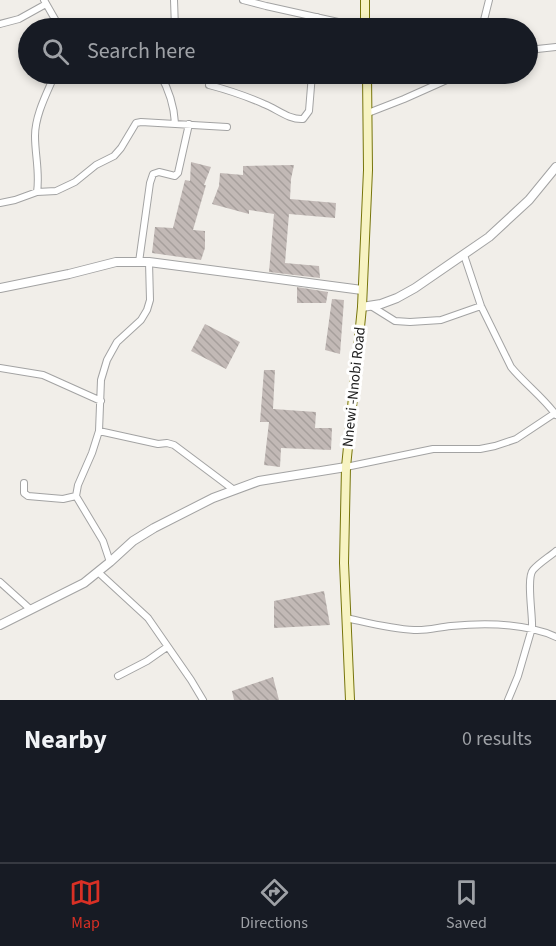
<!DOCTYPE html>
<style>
:root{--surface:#171b24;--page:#20242c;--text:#f1f3f6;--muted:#9ea1a6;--line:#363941;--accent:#d93025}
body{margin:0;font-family:"Source Sans 3",sans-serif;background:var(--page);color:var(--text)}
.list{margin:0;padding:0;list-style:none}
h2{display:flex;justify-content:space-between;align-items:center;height:78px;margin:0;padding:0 24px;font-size:26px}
h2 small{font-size:20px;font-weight:400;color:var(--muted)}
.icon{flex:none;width:33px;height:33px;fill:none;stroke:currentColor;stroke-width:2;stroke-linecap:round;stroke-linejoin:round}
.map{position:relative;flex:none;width:556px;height:700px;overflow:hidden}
.search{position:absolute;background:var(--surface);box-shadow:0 3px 9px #0003;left:18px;right:18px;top:18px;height:66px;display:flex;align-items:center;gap:15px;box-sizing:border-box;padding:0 21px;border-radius:33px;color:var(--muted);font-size:22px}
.sheet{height:162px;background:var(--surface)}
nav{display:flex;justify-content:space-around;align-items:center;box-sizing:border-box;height:84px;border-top:2px solid var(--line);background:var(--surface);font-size:16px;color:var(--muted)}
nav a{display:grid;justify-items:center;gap:3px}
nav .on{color:var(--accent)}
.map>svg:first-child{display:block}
.building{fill:url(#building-back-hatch)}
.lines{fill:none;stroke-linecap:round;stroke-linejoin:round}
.minor-casing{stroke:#a3a3a3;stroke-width:8}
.tertiary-casing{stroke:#a3a3a3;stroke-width:10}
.secondary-casing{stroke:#77750b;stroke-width:10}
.minor{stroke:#fff;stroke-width:6}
.tertiary{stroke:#fff;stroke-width:8}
.secondary{stroke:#f7f3c2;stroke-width:8}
.labels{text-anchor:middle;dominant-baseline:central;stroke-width:6;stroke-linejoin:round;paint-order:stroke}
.street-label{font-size:15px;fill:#222;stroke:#fff}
</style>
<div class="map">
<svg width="556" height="700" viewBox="0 0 556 700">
<defs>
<pattern id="building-back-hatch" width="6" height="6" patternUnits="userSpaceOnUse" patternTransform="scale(1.5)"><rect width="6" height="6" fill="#c2b9b6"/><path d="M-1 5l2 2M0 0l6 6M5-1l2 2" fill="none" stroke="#a69f9c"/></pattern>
</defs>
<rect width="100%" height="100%" fill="#f1eee9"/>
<path class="building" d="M191,162L211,167L204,185H206L193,230L205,231V248L201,260L152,253L155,227L173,228L185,180L190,181Z
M294,165L291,179L290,199L336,203L335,218L289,214L285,263L319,266L320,278L269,272L274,214L249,210V214L212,204L219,186L220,173L243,175V166Z
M297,287L328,292L326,303H297Z
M332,299L344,300L340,354L325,350Z
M205,324L240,342L226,369L191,351Z
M264,370H275L273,409L316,412L315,428H332L331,450L281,448L280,467L264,465L269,422H260Z
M324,591L330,625L274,628V601Z
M273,677L279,700H234L232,691Z"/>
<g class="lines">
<defs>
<path id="minor" d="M44,0L60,28
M174,0L175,28
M243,0L266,6L365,28
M0,24L19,19L46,4
M316,28L317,17
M484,28L483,24L489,0
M528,50L556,47
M160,74C169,90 174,105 175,123
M209,85C228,90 246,96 264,104C277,109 289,120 303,119L309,111L312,74
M368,113L404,99L460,74
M37,192C40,173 35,155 35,136C35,115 47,93 55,74
M0,203L15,200L37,192L56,191L75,182L96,165L114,156L121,148L136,123L141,122L227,127
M464,255L481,306L511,367C525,384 543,397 556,415
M139,262L150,183L153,174L159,172L175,176L178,173L189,124
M371,306L395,321L410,322L441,320L481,306
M0,368L43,375L101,401
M99,431L158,444L167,443L174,445L234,490
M346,467L433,449H480L495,446L516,439L555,413
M24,483V493L28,496L63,499L76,496
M110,562L103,541L76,496L78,485L92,453L99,431L101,380L107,360L117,342L141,320L147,310L150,300L149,262
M98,572L148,618L191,680L203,700
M0,582L30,609
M346,618C369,623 391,629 414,630C427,631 439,627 451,626C484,623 526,623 556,637
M118,676L147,661L167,647
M508,700L518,676L532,628C533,616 526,578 533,570C539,563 549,557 556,551"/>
<path id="tertiary" d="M0,288L69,274L116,262H149L362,290
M362,307L381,304L397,298L415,288L489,237L529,200L556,167
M0,625L84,583L110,562L133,541L154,528L213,498L259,481L346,467"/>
<path id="secondary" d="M365,0V28
M350,700L344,563L346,467L362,307L368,170L367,74"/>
</defs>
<use href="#minor" class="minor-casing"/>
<use href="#tertiary" class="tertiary-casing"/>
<use href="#secondary" class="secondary-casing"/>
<use href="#minor" class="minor"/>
<use href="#tertiary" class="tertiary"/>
<use href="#secondary" class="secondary"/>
</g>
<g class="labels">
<g class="street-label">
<text transform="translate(354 387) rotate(-84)">Nnewi -Nnobi Road</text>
</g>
</g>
</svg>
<div class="search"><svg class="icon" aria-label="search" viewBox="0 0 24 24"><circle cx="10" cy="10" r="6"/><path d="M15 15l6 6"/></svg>Search here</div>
</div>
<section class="sheet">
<h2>Nearby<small>0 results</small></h2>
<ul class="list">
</ul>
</section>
<nav>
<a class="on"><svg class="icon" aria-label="map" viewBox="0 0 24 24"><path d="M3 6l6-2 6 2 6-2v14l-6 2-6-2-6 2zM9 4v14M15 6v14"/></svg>Map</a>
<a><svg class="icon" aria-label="directions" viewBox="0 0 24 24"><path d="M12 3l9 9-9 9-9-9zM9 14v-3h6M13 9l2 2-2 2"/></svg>Directions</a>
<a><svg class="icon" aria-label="saved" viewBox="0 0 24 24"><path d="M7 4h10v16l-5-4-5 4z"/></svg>Saved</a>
</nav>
